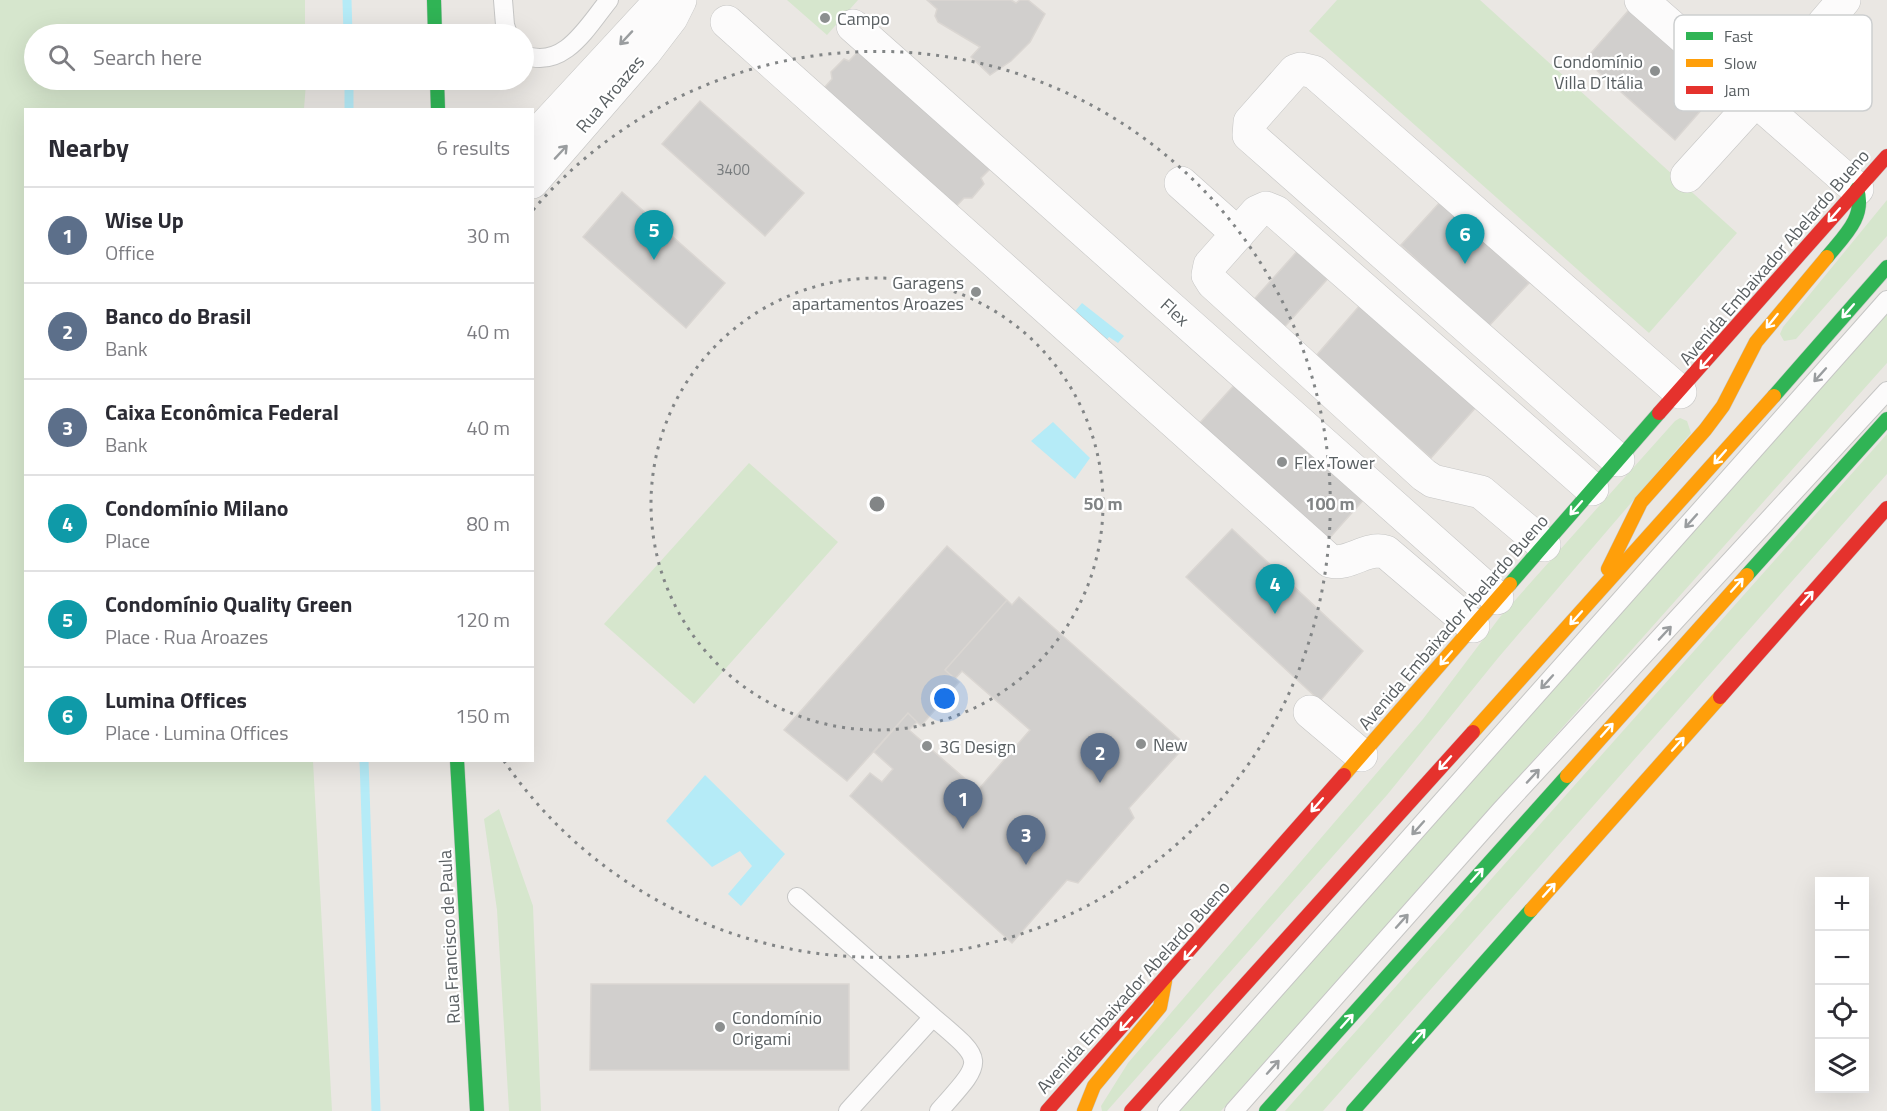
<!DOCTYPE html>
<meta charset="utf-8">
<style>
:root{--surface:#fff;--page:#f7f7f7;--text:#2b2b33;--muted:#7c7c81;--line:#e1e1e2;--accent:#b45309}
body{margin:0;font-family:"Titillium Web",sans-serif;background:var(--page);color:var(--text)}
.controls{position:absolute;right:18px;bottom:18px;display:grid;overflow:hidden;border-radius:0px;box-shadow:0 6px 24px #0002}
.controls button{width:54px;height:54px;display:grid;place-items:center;padding:0;border:0;border-bottom:2px solid var(--line);background:var(--surface);color:var(--text);font:30px sans-serif}
.you{position:absolute;left:945px;top:699px;width:21px;height:21px;margin:-15px;border:4px solid #fff;border-radius:50%;background:#1a73e8;box-shadow:0 0 0 9px #1a73e833}
.badge{display:grid;place-items:center;width:39px;height:39px;border-radius:50%;background:var(--accent);color:#fff;font-size:20px;font-weight:700}
.pin{position:absolute;translate:-50% -50px;filter:drop-shadow(0 2px 3px #0008)}
.pin::after{content:'';position:absolute;top:32px;width:21px;height:18px;background:inherit;clip-path:polygon(0 0,100% 0,50% 100%)}
.list{margin:0;padding:0;list-style:none}
h2{display:flex;justify-content:space-between;align-items:center;height:78px;margin:0;padding:0 24px;font-size:26px}
h2 small{font-size:20px;font-weight:400;color:var(--muted)}
.list li{display:grid;grid-template-columns:39px 1fr auto;gap:18px;align-items:center;box-sizing:border-box;height:96px;padding:0 24px;border-top:2px solid var(--line)}
.list b{display:block;font-size:22px;white-space:nowrap}
.list p{margin:0;font-size:20px;white-space:nowrap;color:var(--muted)}
.list em{font-size:20px;font-style:normal;color:var(--muted)}
.icon{flex:none;width:33px;height:33px;fill:none;stroke:currentColor;stroke-width:2;stroke-linecap:round;stroke-linejoin:round}
.map{position:relative;flex:none;width:1887px;height:1111px;overflow:hidden}
.search{position:absolute;background:var(--surface);box-shadow:0 6px 24px #0002;left:24px;top:24px;width:510px;height:66px;display:flex;align-items:center;gap:15px;box-sizing:border-box;padding:0 21px;border-radius:33px;color:var(--muted);font-size:22px}
.panel{position:absolute;background:var(--surface);box-shadow:0 6px 24px #0002;left:24px;top:108px;width:510px;height:654px;border-radius:0px}
.map>svg:first-child{display:block}
.green{fill:#d6e6cd}
.water{fill:#b5ebf7}
.lines{fill:none;stroke-linecap:round;stroke-linejoin:round}
.stream{stroke:#b5ebf7;stroke-width:9}
.building{fill:#d1cfcd;stroke:#dad6d2;stroke-width:1.5}
.lane-casing{stroke:#c5c5c4;stroke-width:20}
.street-casing{stroke:#c5c5c4;stroke-width:34}
.fast-casing{stroke:#c5c5c4;stroke-width:15}
.slow-casing{stroke:#c5c5c4;stroke-width:15}
.jam-casing{stroke:#c5c5c4;stroke-width:15}
.lane{stroke:#fcfbfb;stroke-width:18}
.street{stroke:#fcfbfb;stroke-width:33}
.fast{stroke:#30b455;stroke-width:14}
.slow{stroke:#ff9f0a;stroke-width:14}
.jam{stroke:#e5322d;stroke-width:14}
.oneway{stroke:#9a9d9f}
.oneway2{stroke:#fff}
.ring{fill:none;stroke:#828586;stroke-width:3;stroke-dasharray:3 6}
.poi-dot{fill:#8c8f8f;stroke:#fff;stroke-width:2}
.labels{text-anchor:middle;dominant-baseline:central;stroke-width:4.5;stroke-linejoin:round;paint-order:stroke}
.number-label{font-size:15px;fill:#787c7e}
.poi-label{font-size:18px;fill:#595f62;stroke:#fff;text-anchor:start}
.street-label{font-size:18px;fill:#595f62;stroke:#fff}
.key{fill:#fff;stroke:#cdcfd0;stroke-width:1.5}
.key-label{font-size:16px;fill:#595f62}
.centre{fill:#828586;stroke:#fff;stroke-width:3}
.ring-label{font-size:18px;text-anchor:middle;font-weight:bold;fill:#828586;stroke:#fff;stroke-width:4.5;stroke-linejoin:round;paint-order:stroke}
</style>
<div class="map">
<svg width="1887" height="1111" viewBox="0 0 1887 1111">
<rect width="100%" height="100%" fill="#eae7e3"/>
<path class="green" d="M0,0H305V34H34V80H306V83L304,109L26,110V760L313,761L332,1111H0Z
M787,0H858L827,35Z
M1337,0H1480L1737,233L1649,333L1309,31Z
M1887,200V236L1796,339L1784,341L1780,334L1783,327Z
M1887,305V363L1221,1111H1171Z
M1680,418L1687,421L1691,433L1498,658L1387,795L1107,1111H1102L1101,1106L1128,1063L1423,719L1500,617L1675,421Z
M1887,434V474L1323,1111H1285Z
M749,463L838,542L694,704L604,624Z
M499,809L533,906L541,1111H509L497,910L484,819Z"/>
<path class="water" d="M1082,303L1124,336L1118,343L1109,337L1102,345L1071,316Z
M1053,422L1090,458L1075,479L1031,441Z
M705,775L785,854L741,906L728,894L752,866L740,851L712,867L666,821Z"/>
<g class="lines">
<path class="stream" d="M347,0L348,34
M349,80V110
M364,760L376,1111"/>
</g>
<path class="building" d="M927,0H1011L1016,3L1020,0H1028L1045,14L1030,42L1011,61L990,75L971,57L980,47L938,22L935,16L937,9Z
M1635,3L1725,83L1675,140L1585,60Z
M865,44L997,162L981,178L984,184L972,198H964L949,214L817,96L832,79L831,72L844,59L849,61Z
M700,101L804,193L765,236L662,144Z
M622,192L725,283L686,328L583,237Z
M1441,201L1529,283L1488,327L1401,245Z
M1301,247L1332,274L1280,332L1249,305Z
M1361,304L1477,406L1431,458L1315,357Z
M1238,381L1366,497L1326,542L1197,426Z
M1232,529L1363,651L1320,701L1186,577Z
M947,546L1007,600L945,670L959,682L921,726L908,713L847,781L784,730Z
M1019,597L1186,745L1129,808L1134,818L1078,883L1067,880L1012,943L850,796L870,773L882,782L893,769L874,752L908,713L917,722L909,730L978,790L1030,730L962,671L955,679L945,670L1007,600L1012,605Z
M591,984H849V1070H590Z"/>
<g class="lines">
<defs>
<path id="lane" d="M503,0L505,25L508,34
M524,55C564,70 587,27 609,0
M797,897L933,1017L848,1111
M933,1017C986,1062 985,1059 939,1111
M1167,1111L1887,300
M1234,1111L1501,810L1887,391"/>
<path id="street" d="M1641,0L1857,189
M727,22L1330,561C1350,566 1366,546 1386,552L1473,626
M853,26L1497,598
M1771,85L1844,0
M532,140L654,8
M1687,176L1756,100
M532,182L645,52L671,18L680,0
M1181,183L1238,234
M1618,460L1249,135L1250,122L1295,71L1301,69L1314,72L1680,392
M1544,545L1481,492L1433,481L1424,475L1213,283L1208,275L1210,265L1257,212L1266,208L1276,212L1592,489
M1310,712L1361,755"/>
<path id="fast" d="M434,0L435,34
M437,80L438,110
M1827,257C1844,236 1866,217 1857,189
M1774,396L1887,267
M1747,575L1887,419
M1510,584L1659,413
M457,760L477,1111
M1266,1111L1567,776
M1353,1111L1531,910"/>
<path id="slow" d="M1608,569L1641,502L1705,430L1723,406L1756,342L1827,257
M1473,732L1774,396
M1344,775L1510,584
M1567,776L1747,575
M1531,910L1720,697
M1084,1111L1094,1086L1160,1007L1165,981"/>
<path id="jam" d="M1659,413L1887,156
M1720,697L1887,508
M1047,1111L1344,775
M1131,1111L1473,732"/>
</defs>
<use href="#lane" class="lane-casing"/>
<use href="#street" class="street-casing"/>
<use href="#fast" class="fast-casing"/>
<use href="#slow" class="slow-casing"/>
<use href="#jam" class="jam-casing"/>
<use href="#lane" class="lane"/>
<use href="#street" class="street"/>
<use href="#fast" class="fast"/>
<use href="#slow" class="slow"/>
<use href="#jam" class="jam"/>
</g>
<defs><path id="oneway-shaft" d="M-6 0H5M1.5-3L5.5 0L1.5 3" fill="none" stroke-width="1.6" stroke-linecap="round" stroke-linejoin="round" transform="scale(1.5)"/></defs>
<g class="oneway">
<use href="#oneway-shaft" transform="translate(626 38) rotate(133)"/>
<use href="#oneway-shaft" transform="translate(561 152) rotate(-47)"/>
<use href="#oneway-shaft" transform="translate(1820 375) rotate(132)"/>
<use href="#oneway-shaft" transform="translate(1691 521) rotate(132)"/>
<use href="#oneway-shaft" transform="translate(1665 633) rotate(-47)"/>
<use href="#oneway-shaft" transform="translate(1547 682) rotate(132)"/>
<use href="#oneway-shaft" transform="translate(1533 776) rotate(-47)"/>
<use href="#oneway-shaft" transform="translate(1418 828) rotate(132)"/>
<use href="#oneway-shaft" transform="translate(1402 921) rotate(-48)"/>
<use href="#oneway-shaft" transform="translate(1273 1067) rotate(-48)"/>
</g>
<g class="oneway2">
<use href="#oneway-shaft" transform="translate(1834 215) rotate(131)"/>
<use href="#oneway-shaft" transform="translate(1848 311) rotate(131)"/>
<use href="#oneway-shaft" transform="translate(1772 321) rotate(129)"/>
<use href="#oneway-shaft" transform="translate(1706 362) rotate(131)"/>
<use href="#oneway-shaft" transform="translate(1720 457) rotate(131)"/>
<use href="#oneway-shaft" transform="translate(1576 508) rotate(131)"/>
<use href="#oneway-shaft" transform="translate(1737 585) rotate(-48)"/>
<use href="#oneway-shaft" transform="translate(1807 598) rotate(-48)"/>
<use href="#oneway-shaft" transform="translate(1576 618) rotate(132)"/>
<use href="#oneway-shaft" transform="translate(1446 658) rotate(131)"/>
<use href="#oneway-shaft" transform="translate(1607 730) rotate(-48)"/>
<use href="#oneway-shaft" transform="translate(1678 744) rotate(-48)"/>
<use href="#oneway-shaft" transform="translate(1445 763) rotate(132)"/>
<use href="#oneway-shaft" transform="translate(1317 805) rotate(131)"/>
<use href="#oneway-shaft" transform="translate(1477 875) rotate(-48)"/>
<use href="#oneway-shaft" transform="translate(1549 890) rotate(-48)"/>
<use href="#oneway-shaft" transform="translate(1190 953) rotate(131)"/>
<use href="#oneway-shaft" transform="translate(1347 1021) rotate(-48)"/>
<use href="#oneway-shaft" transform="translate(1126 1024) rotate(132)"/>
<use href="#oneway-shaft" transform="translate(1419 1036) rotate(-48)"/>
</g>
<g class="ring">
<circle cx="877" cy="504" r="226"/>
<path d="M533 210A453 453 0 1 1 504 761"/>
</g>
<g class="poi-dot">
<circle cx="825" cy="18" r="6"/>
<circle cx="1655" cy="71" r="6"/>
<circle cx="976" cy="292" r="6"/>
<circle cx="1282" cy="462" r="6"/>
<circle cx="1141" cy="744" r="6"/>
<circle cx="927" cy="746" r="6"/>
<circle cx="720" cy="1027" r="6"/>
</g>
<g class="labels">
<g class="number-label">
<text x="733" y="169">3400</text>
</g>
<g class="poi-label">
<text x="837" y="18">Campo</text>
<text x="1643" y="61" text-anchor="end">Condomínio<tspan x="1643" dy="21">Villa D´Itália</tspan></text>
<text x="964" y="282" text-anchor="end">Garagens<tspan x="964" dy="21">apartamentos Aroazes</tspan></text>
<text x="1294" y="462">Flex Tower</text>
<text x="1153" y="744">New</text>
<text x="939" y="746">3G Design</text>
<text x="732" y="1017">Condomínio<tspan x="732" dy="21">Origami</tspan></text>
</g>
<g class="street-label">
<text transform="translate(610 94) rotate(-50)">Rua Aroazes</text>
<text transform="translate(1774 257) rotate(-49)">Avenida Embaixador Abelardo Bueno</text>
<text transform="translate(1175 312) rotate(42)">Flex</text>
<text transform="translate(1453 622) rotate(-49)">Avenida Embaixador Abelardo Bueno</text>
<text transform="translate(449 937) rotate(-93)">Rua Francisco de Paula</text>
<text transform="translate(1133 987) rotate(-48)">Avenida Embaixador Abelardo Bueno</text>
</g>
</g>
<rect x="1674" y="15" width="198" height="96" rx="9" class="key"/>
<rect x="1686" y="32" width="27" height="8" fill="#30b455"/>
<rect x="1686" y="59" width="27" height="8" fill="#ff9f0a"/>
<rect x="1686" y="86" width="27" height="8" fill="#e5322d"/>
<g class="key-label">
<text x="1724" y="42">Fast</text>
<text x="1724" y="69">Slow</text>
<text x="1724" y="96">Jam</text>
</g>
<circle cx="877" cy="504" r="9" class="centre"/>
<g class="ring-label">
<text x="1103" y="510">50 m</text>
<text x="1330" y="510">100 m</text>
</g>
</svg>
<div class="controls">
<button>+</button>
<button>−</button>
<button><svg class="icon" aria-label="locate" viewBox="0 0 24 24"><circle cx="12" cy="12" r="6"/><path d="M12 2v4M12 18v4M2 12h4M18 12h4"/></svg></button>
<button><svg class="icon" aria-label="layers" viewBox="0 0 24 24"><path d="M12 4l9 5-9 5-9-5zM3 14l9 5 9-5"/></svg></button>
</div>
<div class="you"></div>
<div class="pin badge" style="left:963px;top:829px;background:#5c6f8a">1</div>
<div class="pin badge" style="left:1100px;top:783px;background:#5c6f8a">2</div>
<div class="pin badge" style="left:1026px;top:865px;background:#5c6f8a">3</div>
<div class="pin badge" style="left:1275px;top:614px;background:#0f9aa8">4</div>
<div class="pin badge" style="left:654px;top:260px;background:#0f9aa8">5</div>
<div class="pin badge" style="left:1465px;top:264px;background:#0f9aa8">6</div>
<div class="search"><svg class="icon" aria-label="search" viewBox="0 0 24 24"><circle cx="10" cy="10" r="6"/><path d="M15 15l6 6"/></svg>Search here</div>
<section class="panel">
<h2>Nearby<small>6 results</small></h2>
<ul class="list">
<li><span class="badge" style="background:#5c6f8a">1</span><div><b>Wise Up</b><p>Office</p></div><em>30 m</em></li>
<li><span class="badge" style="background:#5c6f8a">2</span><div><b>Banco do Brasil</b><p>Bank</p></div><em>40 m</em></li>
<li><span class="badge" style="background:#5c6f8a">3</span><div><b>Caixa Econômica Federal</b><p>Bank</p></div><em>40 m</em></li>
<li><span class="badge" style="background:#0f9aa8">4</span><div><b>Condomínio Milano</b><p>Place</p></div><em>80 m</em></li>
<li><span class="badge" style="background:#0f9aa8">5</span><div><b>Condomínio Quality Green</b><p>Place · Rua Aroazes</p></div><em>120 m</em></li>
<li><span class="badge" style="background:#0f9aa8">6</span><div><b>Lumina Offices</b><p>Place · Lumina Offices</p></div><em>150 m</em></li>
</ul>
</section>
</div>
